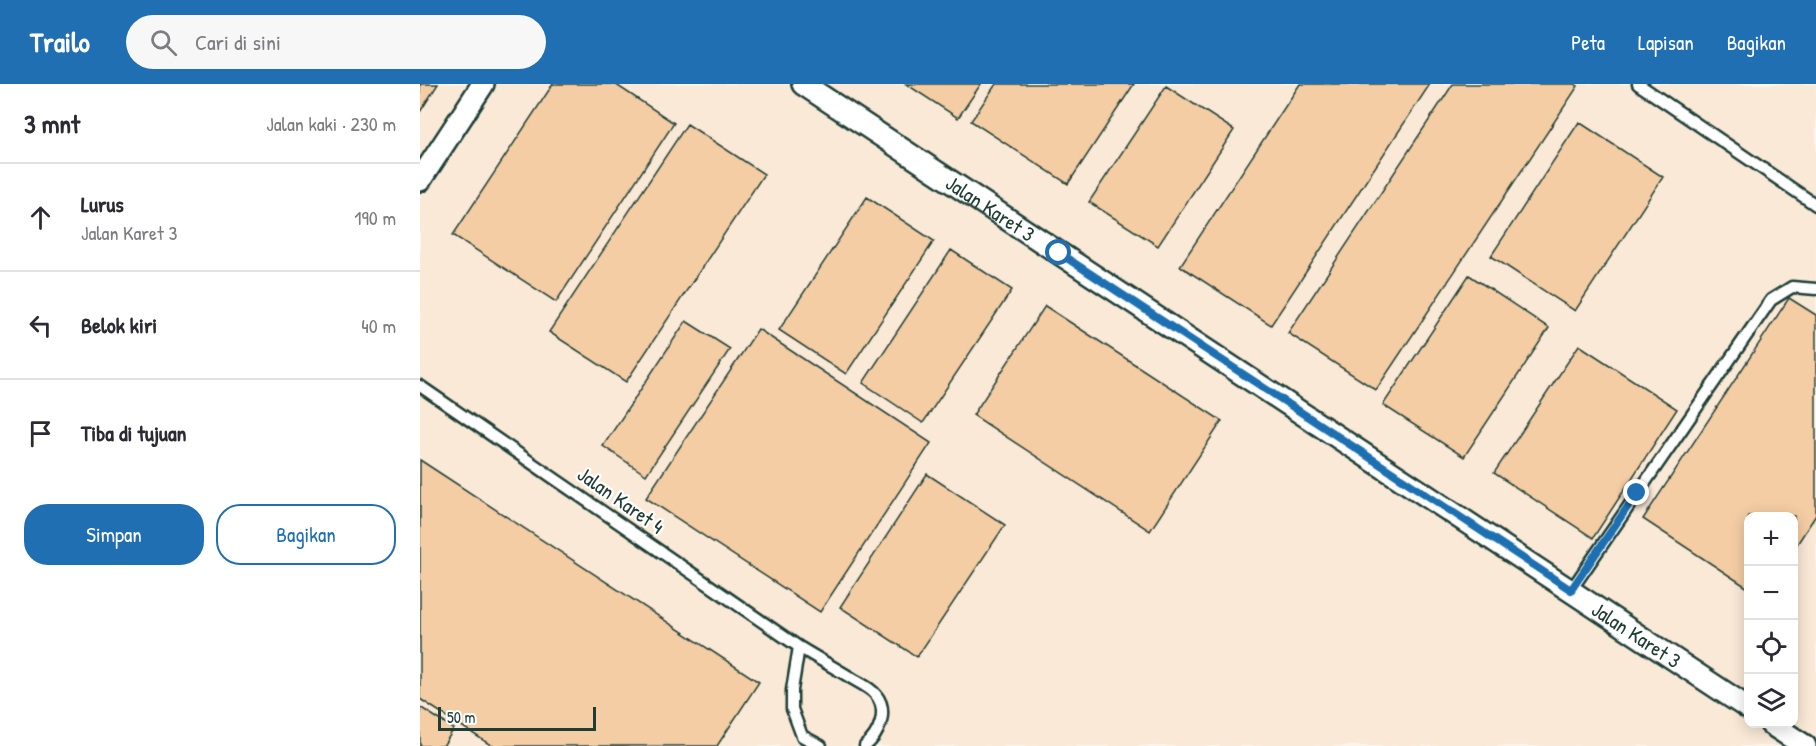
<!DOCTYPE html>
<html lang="id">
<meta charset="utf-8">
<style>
:root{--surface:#fff;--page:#f7f7f7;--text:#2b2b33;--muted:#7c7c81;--line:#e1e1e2;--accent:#1f6fb2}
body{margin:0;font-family:"Patrick Hand",sans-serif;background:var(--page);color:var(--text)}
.controls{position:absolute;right:18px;bottom:18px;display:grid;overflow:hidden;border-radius:12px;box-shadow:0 3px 15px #0003}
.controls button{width:54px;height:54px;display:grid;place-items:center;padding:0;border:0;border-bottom:2px solid var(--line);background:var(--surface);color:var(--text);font:30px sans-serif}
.scale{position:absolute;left:18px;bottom:15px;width:158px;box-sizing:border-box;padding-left:6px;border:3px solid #1f3d34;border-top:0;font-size:16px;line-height:21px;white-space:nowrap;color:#1f3d34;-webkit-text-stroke:4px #fff;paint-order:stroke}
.stop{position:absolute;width:18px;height:18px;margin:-14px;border:4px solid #1f6fb2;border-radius:50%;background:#fff}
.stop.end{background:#1f6fb2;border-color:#fff;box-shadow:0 2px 6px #0008}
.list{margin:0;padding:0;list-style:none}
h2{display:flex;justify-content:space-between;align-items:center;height:78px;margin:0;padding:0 24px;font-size:26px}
h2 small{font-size:20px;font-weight:400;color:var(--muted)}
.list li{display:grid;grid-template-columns:39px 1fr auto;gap:18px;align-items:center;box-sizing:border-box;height:108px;padding:0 24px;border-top:2px solid var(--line)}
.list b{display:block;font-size:22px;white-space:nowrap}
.list p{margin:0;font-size:20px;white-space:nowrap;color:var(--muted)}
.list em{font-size:20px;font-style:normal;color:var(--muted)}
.actions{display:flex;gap:12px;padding:18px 24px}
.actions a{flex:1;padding:14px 0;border:2px solid var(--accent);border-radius:24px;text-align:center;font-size:21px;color:var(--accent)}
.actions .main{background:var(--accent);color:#fff}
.icon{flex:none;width:33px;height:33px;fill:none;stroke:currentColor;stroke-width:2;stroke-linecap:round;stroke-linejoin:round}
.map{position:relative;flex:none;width:1396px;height:662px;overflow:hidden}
header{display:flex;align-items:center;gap:36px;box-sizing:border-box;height:84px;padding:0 30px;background:var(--accent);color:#fff}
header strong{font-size:28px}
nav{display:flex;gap:33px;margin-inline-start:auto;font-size:21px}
.search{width:420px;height:54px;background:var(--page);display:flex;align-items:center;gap:15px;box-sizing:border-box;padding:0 21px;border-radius:33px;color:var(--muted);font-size:22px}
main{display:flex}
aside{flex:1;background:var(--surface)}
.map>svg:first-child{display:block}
.built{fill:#fae9d7;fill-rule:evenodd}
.building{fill:#f4cda4;stroke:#1f3d34;stroke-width:1.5}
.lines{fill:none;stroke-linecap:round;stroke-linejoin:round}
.lane-casing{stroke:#1f3d34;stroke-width:15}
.street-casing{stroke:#1f3d34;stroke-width:26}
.lane{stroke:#fff;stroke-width:10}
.street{stroke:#fff;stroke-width:21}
.route{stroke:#1f6fb2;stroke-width:8}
.labels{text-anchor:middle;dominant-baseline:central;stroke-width:4.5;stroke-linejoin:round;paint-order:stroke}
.street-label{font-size:21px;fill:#1f3d34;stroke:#fff}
</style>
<header>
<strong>Trailo</strong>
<div class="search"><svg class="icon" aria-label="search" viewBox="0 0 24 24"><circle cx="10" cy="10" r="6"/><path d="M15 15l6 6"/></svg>Cari di sini</div>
<nav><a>Peta</a><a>Lapisan</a><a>Bagikan</a></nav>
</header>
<main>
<aside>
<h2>3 mnt<small>Jalan kaki · 230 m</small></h2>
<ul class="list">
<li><svg class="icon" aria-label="ahead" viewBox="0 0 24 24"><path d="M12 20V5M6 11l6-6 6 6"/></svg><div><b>Lurus</b><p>Jalan Karet 3</p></div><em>190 m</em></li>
<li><svg class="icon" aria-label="left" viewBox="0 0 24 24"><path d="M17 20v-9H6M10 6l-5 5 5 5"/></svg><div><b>Belok kiri</b></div><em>40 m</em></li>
<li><svg class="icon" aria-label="arrive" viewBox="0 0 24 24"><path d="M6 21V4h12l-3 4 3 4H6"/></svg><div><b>Tiba di tujuan</b></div></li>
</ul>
<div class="actions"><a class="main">Simpan</a><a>Bagikan</a></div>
</aside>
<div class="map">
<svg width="1396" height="662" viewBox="0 0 1396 662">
<rect width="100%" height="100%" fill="#fdf5ed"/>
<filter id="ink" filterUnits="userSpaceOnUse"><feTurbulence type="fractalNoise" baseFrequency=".0167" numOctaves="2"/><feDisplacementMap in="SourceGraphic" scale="12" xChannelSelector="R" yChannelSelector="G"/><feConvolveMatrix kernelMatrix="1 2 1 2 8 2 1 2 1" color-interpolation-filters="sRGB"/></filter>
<g filter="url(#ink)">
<path class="built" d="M0,0H1396V662H1302L1300,661L1293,662H0ZM1328,432H1374V640H1328Z"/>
<path class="building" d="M0,0H18L0,28Z
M133,0H195L254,39L136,218L33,151Z
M486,0H561L538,34Z
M576,0H714L648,100L551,37Z
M880,0H1010L851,241L760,182Z
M1033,0H1155L1158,2L956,306L868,249Z
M746,2L814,46L738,162L669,118Z
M1159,38L1243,93L1155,227L1071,172Z
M267,40L344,90L206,298L129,248Z
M447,113L514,157L426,290L359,246Z
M531,166L592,206L503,339L443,299Z
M1049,191L1129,244L1044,373L963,321Z
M1369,214L1396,231V431L1374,465V432H1328V504L1223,435Z
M625,222L802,337L730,447L553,331Z
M266,237L310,265L226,391L183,362Z
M338,245L511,359L400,528L226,414Z
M1159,261L1257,325L1173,454L1074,389Z
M0,376L339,598L297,662H72L0,615Z
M507,390L585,441L497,573L420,523Z
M0,623L34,645L23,662H0Z"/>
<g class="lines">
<defs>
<path id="lane" d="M1218,0L1396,121
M0,302L379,563C397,574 415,584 433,595C440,599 451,604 456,611C469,627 459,651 445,662
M1151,506L1351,216L1372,203L1396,205
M379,563L372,606V625L382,652L401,662"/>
<g id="street">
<path id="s1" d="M383,0L1328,624"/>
<path d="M0,96L63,0"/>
<path d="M1351,640L1385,662"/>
</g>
</defs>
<use href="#lane" class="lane-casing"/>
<use href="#street" class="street-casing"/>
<use href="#lane" class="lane"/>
<use href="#street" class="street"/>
</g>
</g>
<g class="lines" filter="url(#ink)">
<path class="route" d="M639,169L1151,506L1217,409"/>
</g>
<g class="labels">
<g class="street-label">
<text stroke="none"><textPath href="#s1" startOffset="225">Jalan Karet 3</textPath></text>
<text transform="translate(201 416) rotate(35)">Jalan Karet 4</text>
<text stroke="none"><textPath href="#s1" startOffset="999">Jalan Karet 3</textPath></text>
</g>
</g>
</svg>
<div class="controls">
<button>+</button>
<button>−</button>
<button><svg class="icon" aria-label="locate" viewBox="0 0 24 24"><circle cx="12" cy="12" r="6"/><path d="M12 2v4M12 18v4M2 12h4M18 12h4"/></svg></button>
<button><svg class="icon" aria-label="layers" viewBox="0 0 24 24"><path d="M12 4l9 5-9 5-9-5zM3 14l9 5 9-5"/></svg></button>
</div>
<div class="scale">50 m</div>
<div class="stop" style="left:639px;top:169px"></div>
<div class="stop end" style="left:1217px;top:409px"></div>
</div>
</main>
